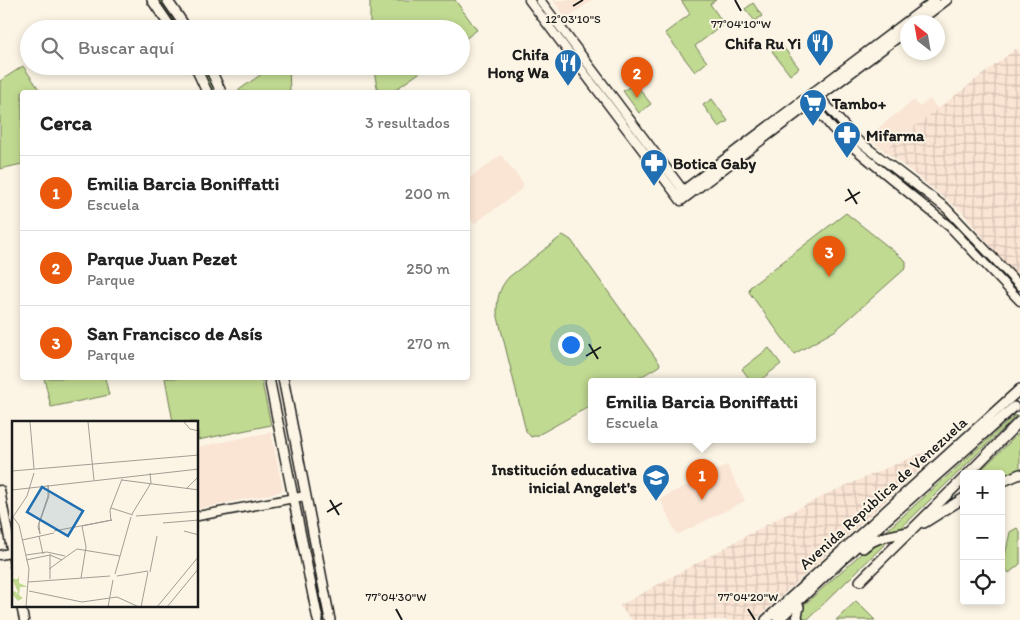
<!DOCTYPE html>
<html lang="es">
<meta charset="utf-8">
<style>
:root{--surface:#fff;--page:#f2f2f2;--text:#222;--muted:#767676;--line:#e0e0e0;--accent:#ea580c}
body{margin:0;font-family:Itim,sans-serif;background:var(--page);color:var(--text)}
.controls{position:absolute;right:15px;bottom:15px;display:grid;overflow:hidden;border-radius:5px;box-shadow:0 2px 8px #0003}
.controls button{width:45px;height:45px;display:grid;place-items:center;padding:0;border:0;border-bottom:1px solid var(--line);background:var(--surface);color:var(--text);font:25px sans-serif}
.compass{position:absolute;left:900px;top:15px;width:45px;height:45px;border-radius:50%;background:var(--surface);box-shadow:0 2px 8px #0003;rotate:329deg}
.you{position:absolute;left:570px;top:344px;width:18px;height:18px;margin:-12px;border:4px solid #fff;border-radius:50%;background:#1a73e8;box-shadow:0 0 0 8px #1a73e833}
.badge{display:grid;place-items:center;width:32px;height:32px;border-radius:50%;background:var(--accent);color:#fff;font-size:16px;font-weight:700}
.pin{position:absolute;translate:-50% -41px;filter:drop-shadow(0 1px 2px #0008)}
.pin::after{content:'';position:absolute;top:26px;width:18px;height:15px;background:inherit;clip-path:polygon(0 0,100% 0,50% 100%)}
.popup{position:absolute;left:588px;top:378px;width:228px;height:65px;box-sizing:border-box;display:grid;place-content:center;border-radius:5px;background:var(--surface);filter:drop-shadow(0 1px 4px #0005);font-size:16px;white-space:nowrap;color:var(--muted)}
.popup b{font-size:19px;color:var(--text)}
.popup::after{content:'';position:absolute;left:50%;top:100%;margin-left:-10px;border:10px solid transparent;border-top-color:var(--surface)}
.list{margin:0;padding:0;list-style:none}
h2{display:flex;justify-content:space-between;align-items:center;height:65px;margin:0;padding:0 20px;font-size:21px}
h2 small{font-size:16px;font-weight:400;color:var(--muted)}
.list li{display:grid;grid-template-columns:32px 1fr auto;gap:15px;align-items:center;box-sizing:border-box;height:75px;padding:0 20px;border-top:1px solid var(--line)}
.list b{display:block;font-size:19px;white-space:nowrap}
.list p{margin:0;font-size:16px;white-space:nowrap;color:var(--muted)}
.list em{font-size:16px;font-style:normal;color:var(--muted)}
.icon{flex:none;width:28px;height:28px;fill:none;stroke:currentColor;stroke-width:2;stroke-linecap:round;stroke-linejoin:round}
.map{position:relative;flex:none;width:1020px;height:620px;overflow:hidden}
.search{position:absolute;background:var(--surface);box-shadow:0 2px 8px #0003;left:20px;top:20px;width:450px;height:55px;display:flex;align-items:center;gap:12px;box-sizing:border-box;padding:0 18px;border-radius:28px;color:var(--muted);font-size:19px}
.panel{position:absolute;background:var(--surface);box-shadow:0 2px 8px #0003;left:20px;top:90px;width:450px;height:290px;border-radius:5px}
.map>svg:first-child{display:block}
.built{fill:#fae4d4}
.industrial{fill:url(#industrial-grid)}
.green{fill:#c1da91;stroke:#6e7b56}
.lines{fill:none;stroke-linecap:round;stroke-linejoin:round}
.minor-casing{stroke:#1c1c1c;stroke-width:11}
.major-casing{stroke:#1c1c1c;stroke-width:12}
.minor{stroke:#fcf5e5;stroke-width:8}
.major{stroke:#fcf5e5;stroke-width:9}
.ticks{fill:none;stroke:#1c1c1c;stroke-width:2}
.labels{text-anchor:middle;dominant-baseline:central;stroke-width:4;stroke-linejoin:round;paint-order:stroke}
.poi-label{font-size:16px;font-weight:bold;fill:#1c1c1c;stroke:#fcf5e5;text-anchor:end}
.street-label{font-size:16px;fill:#1c1c1c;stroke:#fcf5e5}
.inset-road{fill:none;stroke:#a29e95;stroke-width:1}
.view{fill:#1f6fb2;fill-opacity:0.15;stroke:#1f6fb2;stroke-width:2.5}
.inset-edge{fill:none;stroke:#1c1c1c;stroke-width:2.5}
.ticks-label{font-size:12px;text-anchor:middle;fill:#1c1c1c;stroke:#fcf5e5;stroke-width:4;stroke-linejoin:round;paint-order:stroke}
</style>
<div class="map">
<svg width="1020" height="620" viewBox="0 0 1020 620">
<defs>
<pattern id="industrial-grid" width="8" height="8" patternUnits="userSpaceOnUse" patternTransform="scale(1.25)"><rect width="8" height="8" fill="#fae4d4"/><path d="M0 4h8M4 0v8" fill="none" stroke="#d6c3b5"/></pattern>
</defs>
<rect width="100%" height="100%" fill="#fcf5e5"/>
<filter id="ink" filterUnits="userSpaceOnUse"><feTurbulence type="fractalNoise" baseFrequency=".02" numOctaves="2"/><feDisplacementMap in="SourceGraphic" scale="10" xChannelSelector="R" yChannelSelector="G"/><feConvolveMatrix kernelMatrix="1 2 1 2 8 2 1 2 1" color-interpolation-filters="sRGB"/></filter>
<g filter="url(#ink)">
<path class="built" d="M553,0H592L569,17H565Z
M930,99L938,109L884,150L867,137L914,100L919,107Z
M501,155L523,183V188L474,224L468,216V179Z
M271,432L283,491L198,509V447Z
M727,465L745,501L677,535L660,499Z"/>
<path class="industrial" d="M1017,48L1020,52V281L961,211L884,150Z
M934,448L939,452L755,620H632L619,606L777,519L831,492Z"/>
<path class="green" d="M157,0H163L183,29H176Z
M370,0H455L477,30L461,42V29H370Z
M681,0H716L710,4L724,24L695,46L707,62L695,72L665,33L690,14Z
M753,3L762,16L755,21L745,9Z
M781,44L799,68L790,75L772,51Z
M23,66L41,92H22V164L0,169V81Z
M197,66H204L216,92H211Z
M273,66H289L290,92H236Z
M373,66H429L392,92H378Z
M635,83L651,104L639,113L623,91Z
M712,99L728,121L719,127L703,105Z
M846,213L906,261V268L836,330L794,354L749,292L750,287Z
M563,235L571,240L660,364L659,366L634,381H592V405L538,435L531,437L526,431L497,313C497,298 499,288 509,277Z
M769,348L781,364L759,381H751L742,369Z
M44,378H105L109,395L51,407Z
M165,378H261L271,425L198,440V422H173Z
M1015,415L1016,416L808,619H805L801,614L804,605Z
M1020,432V469L1001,477V474H977Z
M1017,528L1020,532V564L1009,573L1003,565L1010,532Z
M856,601L875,620H836Z"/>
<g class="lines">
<defs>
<path id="minor" d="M529,0L681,201L908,30
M540,0L686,194
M918,22L947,0
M817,94L856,139L946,208L1020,286
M809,99L832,128L849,144L950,227L1020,301
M677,195L935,0
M0,490L14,565
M198,516L305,496
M0,555L14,552
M21,606L24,620"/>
<path id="major" d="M152,0L172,29
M167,0L187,29
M195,66L207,92
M209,66L221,92
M269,378L318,620
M283,378L330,620
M968,474L1020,421
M1001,482L1020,474
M924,523L964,498
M863,548C877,535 894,536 911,531
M860,581L964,478
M766,620L1020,389
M778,620L859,544L1014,407
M798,620L797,616L799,607"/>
</defs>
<use href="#minor" class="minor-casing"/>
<use href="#major" class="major-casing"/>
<use href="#minor" class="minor"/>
<use href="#major" class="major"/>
</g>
</g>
<path class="ticks" d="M735,0L741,11M573,6L583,0M848,189L857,204M845,201L860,192M589,344L598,359M586,356L601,347M330,500L339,515M327,512L342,503M396,609L402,620M748,609L755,620"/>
<defs>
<symbol id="restaurant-pin" viewBox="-11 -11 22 30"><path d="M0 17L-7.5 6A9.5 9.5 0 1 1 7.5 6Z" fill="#1f6fb2" stroke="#fcf5e5"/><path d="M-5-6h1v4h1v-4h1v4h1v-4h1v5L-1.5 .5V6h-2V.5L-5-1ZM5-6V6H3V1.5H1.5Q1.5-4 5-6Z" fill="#fff"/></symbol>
<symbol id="supermarket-pin" viewBox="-11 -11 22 30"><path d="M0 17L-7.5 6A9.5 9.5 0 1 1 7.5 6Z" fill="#1f6fb2" stroke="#fcf5e5"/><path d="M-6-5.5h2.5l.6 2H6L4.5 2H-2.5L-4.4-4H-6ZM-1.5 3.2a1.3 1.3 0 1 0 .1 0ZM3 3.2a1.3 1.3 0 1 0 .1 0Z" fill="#fff"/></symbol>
<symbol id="pharmacy-pin" viewBox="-11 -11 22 30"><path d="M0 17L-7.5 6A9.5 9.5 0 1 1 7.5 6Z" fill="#1f6fb2" stroke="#fcf5e5"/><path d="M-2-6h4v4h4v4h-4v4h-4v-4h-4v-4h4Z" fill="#fff"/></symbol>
<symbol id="school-pin" viewBox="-11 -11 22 30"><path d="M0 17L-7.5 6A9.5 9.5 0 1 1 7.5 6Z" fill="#1f6fb2" stroke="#fcf5e5"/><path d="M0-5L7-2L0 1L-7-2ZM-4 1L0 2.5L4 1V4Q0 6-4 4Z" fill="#fff"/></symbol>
</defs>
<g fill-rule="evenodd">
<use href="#restaurant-pin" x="804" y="27" width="32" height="43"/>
<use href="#restaurant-pin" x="552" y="47" width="32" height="43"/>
<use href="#supermarket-pin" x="797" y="87" width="32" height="43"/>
<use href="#pharmacy-pin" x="831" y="119" width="32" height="43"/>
<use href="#pharmacy-pin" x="638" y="147" width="32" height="43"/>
<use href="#school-pin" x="640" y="462" width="32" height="43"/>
</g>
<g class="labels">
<g class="poi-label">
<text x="801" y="43">Chifa Ru Yi</text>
<text x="549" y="54">Chifa<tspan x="549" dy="18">Hong Wa</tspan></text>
<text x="832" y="103" text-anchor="start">Tambo+</text>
<text x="866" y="135" text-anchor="start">Mifarma</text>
<text x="673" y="163" text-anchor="start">Botica Gaby</text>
<text x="637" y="469">Institución educativa<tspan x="637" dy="18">inicial Angelet's</tspan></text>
</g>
<g class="street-label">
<text transform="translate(883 493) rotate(-42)">Avenida República de Venezuela</text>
</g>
</g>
<g transform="translate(12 421)">
<rect width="186" height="186" fill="#fcf5e5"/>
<path d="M7,154V162L16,166H8L7,174L11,177L6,180L1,174L0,179V170L5,171L3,174L6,171L0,158H6Z" fill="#c1da91"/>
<path class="inset-road" d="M18,1L22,48M76,1L82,59M172,1L178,8L187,10M0,50L187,34M110,59L187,69M36,64V75L27,102L26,106L28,113L27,103L37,75L36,64M174,68L187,55M0,69L187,48M99,87L121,94M120,93L139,62L138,52M124,95L187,90M99,100L98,89L110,58M151,102L187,99M42,110L100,99L70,105L74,126L69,157M172,110L187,114M27,115L31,133M10,119L42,112M14,134L35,131L53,135M14,139L38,134L50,139M37,148L65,128L108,135M138,151L145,115M103,153L119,96M105,155L136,150M38,158V133M16,161L98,155M17,170L70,181L105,176L127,186M14,186L17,148L7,104L1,96L15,75L22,52M96,186L101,159M129,186L136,151M145,186L187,135M155,186L187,147"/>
<path class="view" d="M30,66L71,90L56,115L15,91Z"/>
<rect width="186" height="186" class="inset-edge"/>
</g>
<g class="ticks-label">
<text x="573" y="23">12°03'10"S</text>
<text x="741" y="28">77°04'10"W</text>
<text x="396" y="601">77°04'30"W</text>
<text x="748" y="601">77°04'20"W</text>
</g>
</svg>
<div class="controls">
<button>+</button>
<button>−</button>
<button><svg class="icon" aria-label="locate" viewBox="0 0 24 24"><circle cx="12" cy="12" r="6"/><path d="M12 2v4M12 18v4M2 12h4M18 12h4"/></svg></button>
</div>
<svg class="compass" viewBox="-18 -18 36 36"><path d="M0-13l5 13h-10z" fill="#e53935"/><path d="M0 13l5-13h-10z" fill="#767676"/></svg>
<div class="you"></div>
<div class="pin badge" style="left:702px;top:500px">1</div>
<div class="popup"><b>Emilia Barcia Boniffatti</b>Escuela</div>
<div class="pin badge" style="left:637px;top:98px">2</div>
<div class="pin badge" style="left:829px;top:277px">3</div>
<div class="search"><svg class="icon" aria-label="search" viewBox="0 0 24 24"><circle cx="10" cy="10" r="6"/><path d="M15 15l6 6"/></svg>Buscar aquí</div>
<section class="panel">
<h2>Cerca<small>3 resultados</small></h2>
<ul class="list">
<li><span class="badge">1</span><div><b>Emilia Barcia Boniffatti</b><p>Escuela</p></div><em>200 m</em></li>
<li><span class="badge">2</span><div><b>Parque Juan Pezet</b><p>Parque</p></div><em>250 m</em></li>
<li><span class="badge">3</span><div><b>San Francisco de Asís</b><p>Parque</p></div><em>270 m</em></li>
</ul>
</section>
</div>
